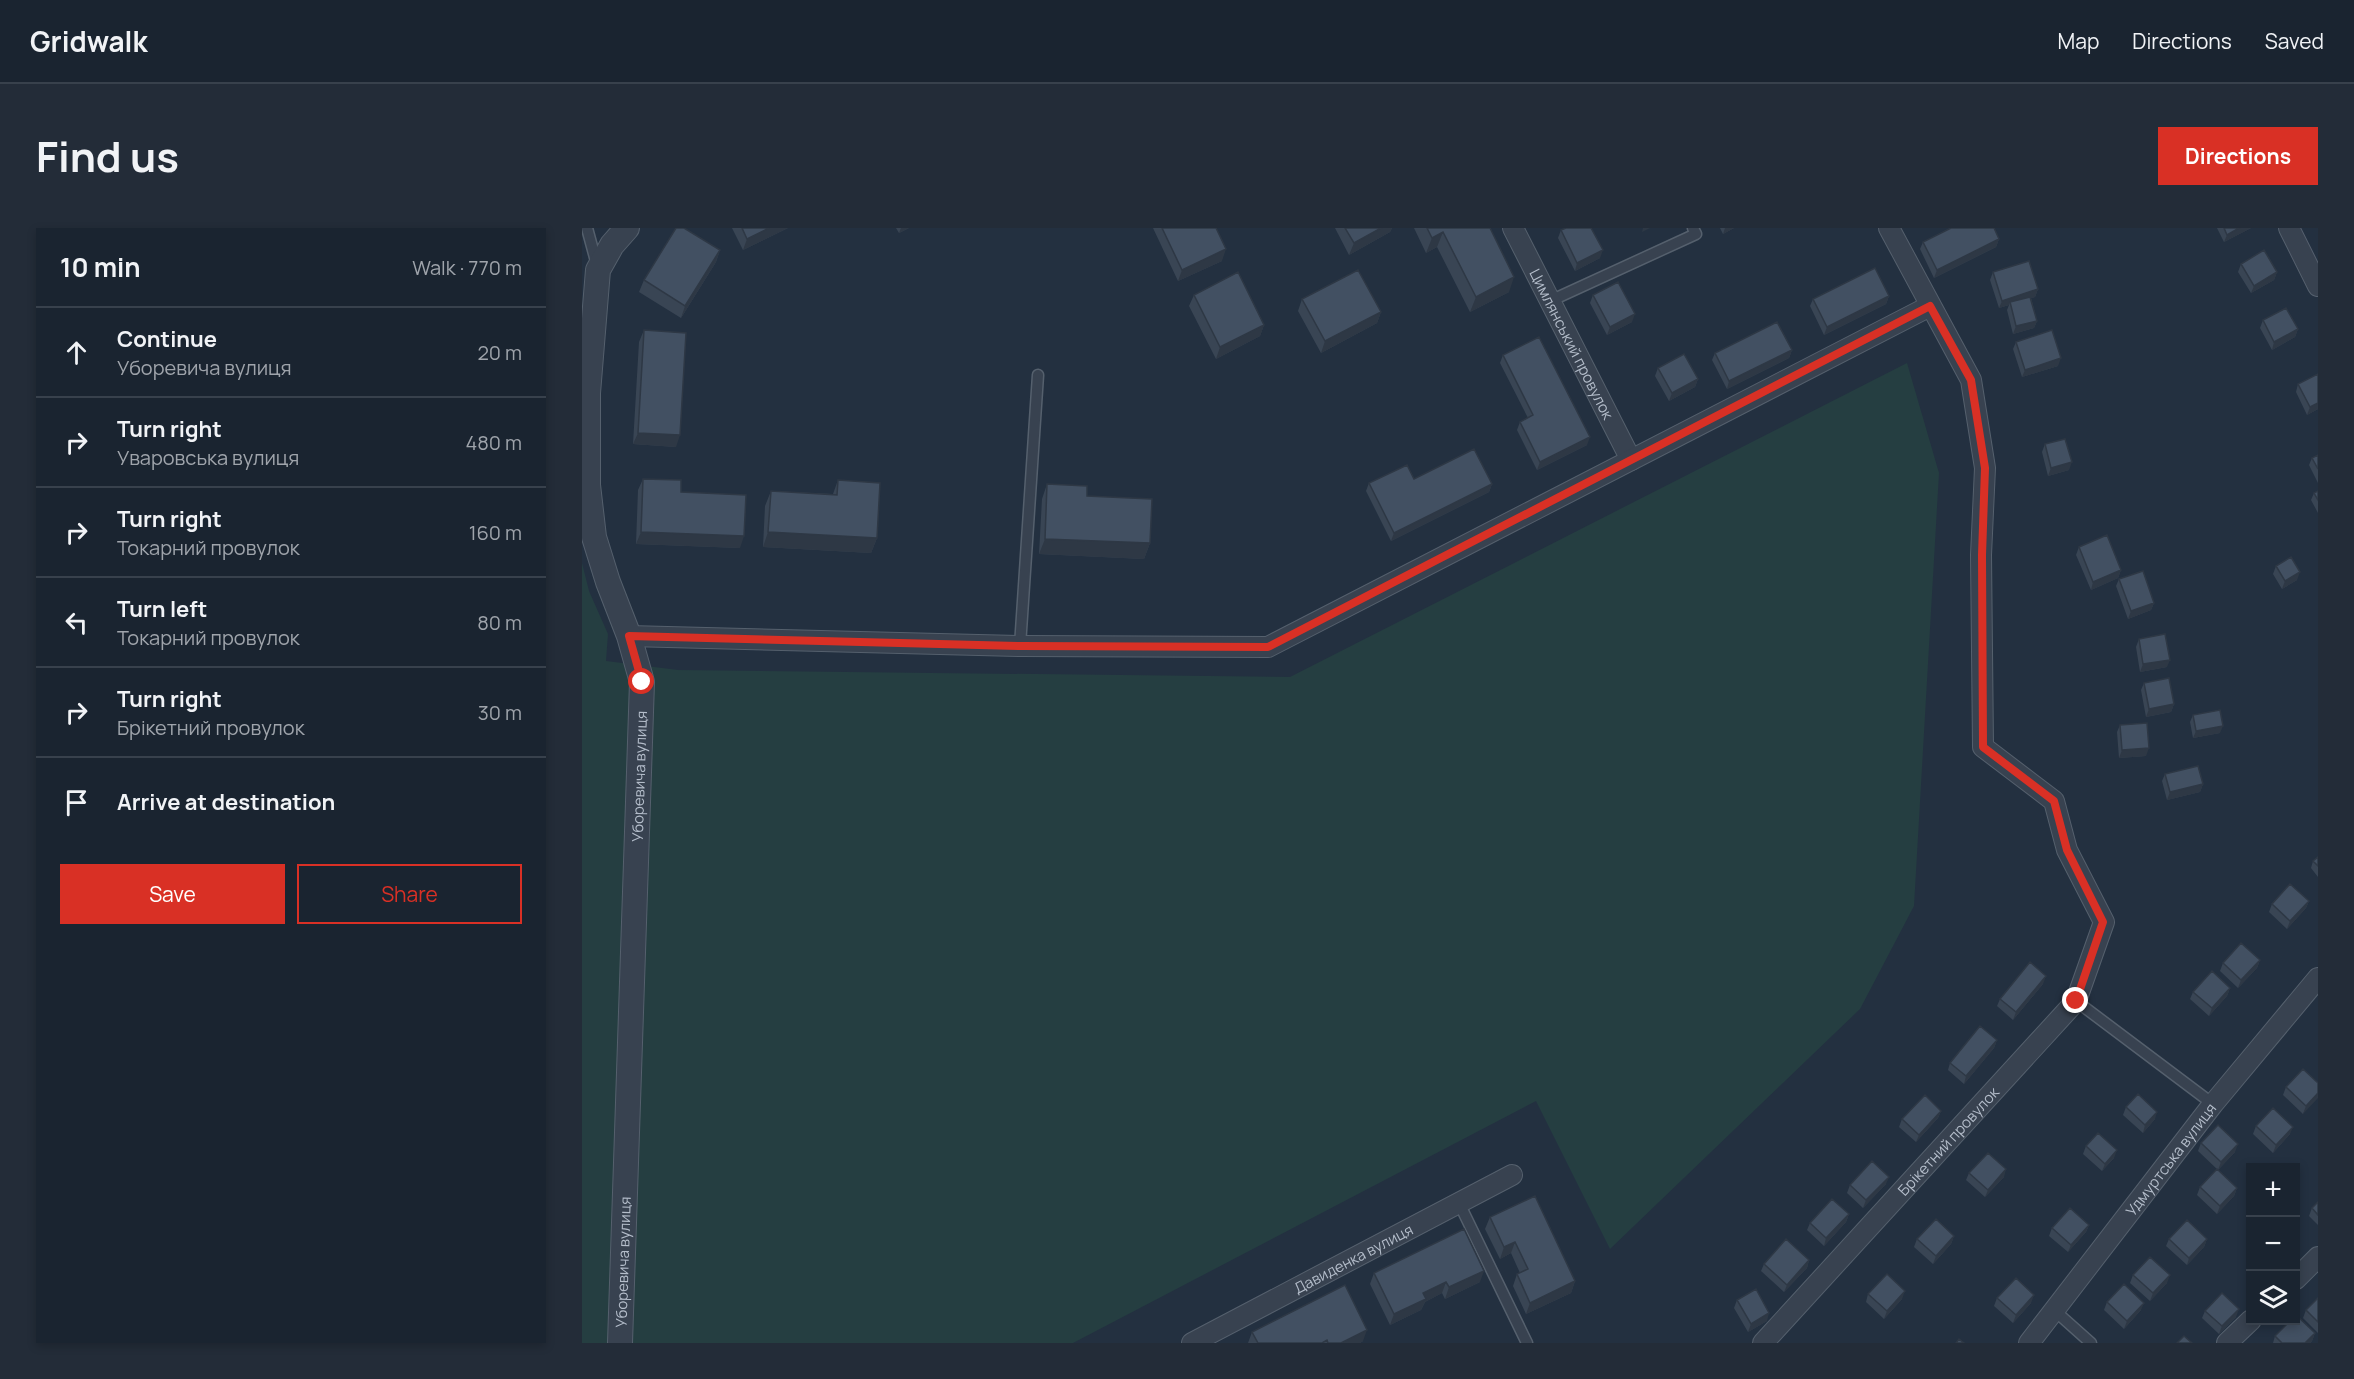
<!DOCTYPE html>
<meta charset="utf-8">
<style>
:root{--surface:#1a2430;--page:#232c38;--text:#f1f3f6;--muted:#9fa4ab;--line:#38414c;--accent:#d93025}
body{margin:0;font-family:Manrope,sans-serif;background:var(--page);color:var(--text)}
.controls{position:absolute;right:18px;bottom:18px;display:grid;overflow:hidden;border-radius:0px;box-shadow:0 3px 9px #0003}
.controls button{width:54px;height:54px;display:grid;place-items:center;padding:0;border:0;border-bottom:2px solid var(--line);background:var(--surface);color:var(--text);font:30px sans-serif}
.stop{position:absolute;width:18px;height:18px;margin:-14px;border:4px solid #d93025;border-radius:50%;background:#fff}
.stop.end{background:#d93025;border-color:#fff;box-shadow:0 2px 6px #0008}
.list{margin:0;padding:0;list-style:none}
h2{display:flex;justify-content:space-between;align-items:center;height:78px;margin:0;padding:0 24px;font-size:26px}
h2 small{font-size:20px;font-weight:400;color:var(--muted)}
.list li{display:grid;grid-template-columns:39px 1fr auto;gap:18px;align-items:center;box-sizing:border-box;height:90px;padding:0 24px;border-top:2px solid var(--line)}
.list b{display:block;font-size:22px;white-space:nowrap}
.list p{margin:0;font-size:20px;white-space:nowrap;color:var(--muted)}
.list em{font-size:20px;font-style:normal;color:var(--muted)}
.actions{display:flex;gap:12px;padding:18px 24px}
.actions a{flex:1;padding:14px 0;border:2px solid var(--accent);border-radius:0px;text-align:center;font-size:21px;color:var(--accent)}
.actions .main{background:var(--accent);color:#fff}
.icon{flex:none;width:33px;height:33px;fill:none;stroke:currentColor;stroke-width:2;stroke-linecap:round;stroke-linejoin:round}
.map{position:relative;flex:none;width:1736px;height:1115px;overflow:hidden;border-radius:0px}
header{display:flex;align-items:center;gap:36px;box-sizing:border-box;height:84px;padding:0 30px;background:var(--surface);border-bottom:2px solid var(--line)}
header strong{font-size:28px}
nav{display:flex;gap:33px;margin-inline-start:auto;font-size:21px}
.intro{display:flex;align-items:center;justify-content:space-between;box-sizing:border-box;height:144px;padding:0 36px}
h1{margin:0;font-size:42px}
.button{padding:15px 27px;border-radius:0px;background:var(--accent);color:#fff;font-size:21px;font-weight:700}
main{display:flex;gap:36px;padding:0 36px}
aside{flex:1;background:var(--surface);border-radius:0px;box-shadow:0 3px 9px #0003}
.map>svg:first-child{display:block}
.green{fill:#253e41}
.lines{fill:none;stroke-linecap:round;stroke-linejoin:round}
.service-casing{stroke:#55606d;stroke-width:13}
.minor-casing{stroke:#55606d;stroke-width:22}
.tertiary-casing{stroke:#55606d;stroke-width:26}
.service{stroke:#384250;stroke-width:10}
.minor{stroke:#384250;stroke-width:20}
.tertiary{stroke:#384250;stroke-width:24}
.wall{fill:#394554}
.shaded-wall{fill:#2e3845}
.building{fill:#425062;stroke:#2e3845;stroke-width:1.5}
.route{stroke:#d93025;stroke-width:8}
.labels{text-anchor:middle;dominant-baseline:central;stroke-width:4.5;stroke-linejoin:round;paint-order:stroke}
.street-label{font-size:15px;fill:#b4bdca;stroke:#1c2735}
</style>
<header>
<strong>Gridwalk</strong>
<nav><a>Map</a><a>Directions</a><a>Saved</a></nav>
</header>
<div class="intro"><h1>Find us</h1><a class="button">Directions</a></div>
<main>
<aside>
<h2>10 min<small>Walk · 770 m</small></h2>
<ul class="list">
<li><svg class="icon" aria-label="ahead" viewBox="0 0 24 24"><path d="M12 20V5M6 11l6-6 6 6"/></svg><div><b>Continue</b><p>Уборевича вулиця</p></div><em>20 m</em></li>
<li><svg class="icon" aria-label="right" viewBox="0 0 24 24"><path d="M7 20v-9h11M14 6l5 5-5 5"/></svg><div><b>Turn right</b><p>Уваровська вулиця</p></div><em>480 m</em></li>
<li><svg class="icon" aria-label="right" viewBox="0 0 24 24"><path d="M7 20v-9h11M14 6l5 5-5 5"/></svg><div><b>Turn right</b><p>Токарний провулок</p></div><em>160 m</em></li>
<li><svg class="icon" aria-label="left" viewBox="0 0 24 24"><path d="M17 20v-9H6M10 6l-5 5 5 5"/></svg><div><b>Turn left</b><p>Токарний провулок</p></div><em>80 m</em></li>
<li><svg class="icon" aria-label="right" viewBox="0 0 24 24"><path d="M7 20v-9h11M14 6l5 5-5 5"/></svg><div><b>Turn right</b><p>Брiкетний провулок</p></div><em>30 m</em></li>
<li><svg class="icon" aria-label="arrive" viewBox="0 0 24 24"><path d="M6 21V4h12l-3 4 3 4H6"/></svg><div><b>Arrive at destination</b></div></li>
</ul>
<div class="actions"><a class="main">Save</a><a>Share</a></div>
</aside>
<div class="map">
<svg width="1736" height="1115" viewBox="0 0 1736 1115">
<rect width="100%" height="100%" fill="#233040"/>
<path class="green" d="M1325,135L1357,245L1332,678L1278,781L1028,1021L954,873L491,1115H0V335L7,363L26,406L24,433L96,442L708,449Z"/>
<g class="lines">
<defs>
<path id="service" d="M5,0L15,37
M968,73L1114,6L1111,0
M438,418L456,147
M1494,773L1631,876
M877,975L945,1115
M1472,1082L1509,1115"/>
<g id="minor">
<path id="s1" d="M931,0L1049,232"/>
<path d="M1707,0L1736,58"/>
<path d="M47,408L438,418L686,419L1348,78"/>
<path d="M1714,1051L1736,1029"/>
<path id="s2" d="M610,1115L930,947"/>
<path id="s3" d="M1181,1115L1494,773L1522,694L1485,622L1472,573L1401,519L1399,327L1403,240L1389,152L1307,0"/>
<path id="s4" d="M1447,1115L1631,876L1736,750"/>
<path d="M1645,1115L1669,1092"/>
</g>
<g id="tertiary">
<path id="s5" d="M38,1115L60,454L47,408L26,354L12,309L6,257V165L16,42L30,17L45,0"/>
</g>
</defs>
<use href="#service" class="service-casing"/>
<use href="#minor" class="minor-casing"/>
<use href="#tertiary" class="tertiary-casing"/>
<use href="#service" class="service"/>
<use href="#minor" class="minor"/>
<use href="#tertiary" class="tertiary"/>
</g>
<path class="wall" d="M150,0H206L161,22Z
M314,0H327L317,5Z
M571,0H634L640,33L596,53Z
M753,0H810L808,4L767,27Z
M832,0H908L927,64L888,84L855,19L844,25Z
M1138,0H1152L1141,6Z
M1635,0H1669L1642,14Z
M979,2L1018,30L993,43L976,10Z
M1417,11L1414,19L1352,50L1338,21L1341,14Z
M138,22L134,34L99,90L57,64L62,52Z
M1659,36L1695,44L1692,52L1669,65L1656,44Z
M1411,44L1456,61L1453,69L1449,70L1455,93L1452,100L1431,106L1425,82L1427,77L1417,80L1408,52Z
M612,67L682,97L678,108L634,131L607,78Z
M1011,67L1050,94L1025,107L1008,75Z
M1307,68L1304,76L1242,107L1228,78L1231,71Z
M720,71L799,84L795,95L739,125L716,83Z
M1681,92L1716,101L1713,109L1690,122L1678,100Z
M62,102L94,219L51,216L57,114Z
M1434,114L1476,138L1440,149L1431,121Z
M1210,122L1207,130L1145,161L1130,132L1133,125Z
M921,127L1005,217L955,242L935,202L938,194L946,190L918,135Z
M1076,140L1116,151L1113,159L1087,173L1073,148Z
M1716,156L1736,181L1725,187L1714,164Z
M1463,216L1487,242L1466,248L1460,224Z
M1736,227V255L1727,237L1730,230Z
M61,251L158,320L54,316L56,262Z
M832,251L910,256L907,264L809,313L784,263L787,255Z
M256,252L295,310L289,325L181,319L183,278L189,263L251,266Z
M465,256L505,268L568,315L562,331L457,326L460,271Z
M1736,263V285L1729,272L1732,265Z
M1497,319L1539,342L1536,350L1509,362L1494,327Z
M1694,338L1715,352L1700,361L1691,346Z
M1537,351L1572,375L1569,382L1546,391L1534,358Z
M1557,411L1585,439L1558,444L1554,419Z
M1562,455L1592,476L1589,484L1564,489L1559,462Z
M1611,487L1638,505L1611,510L1608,494Z
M1538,497L1564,528L1537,530L1535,504Z
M1583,546L1621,556L1618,564L1585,572L1580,553Z
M1736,629V649L1729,640L1731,633Z
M1727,673L1724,680L1705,701L1687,684L1690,676Z
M1678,732L1675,740L1656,760L1638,743L1641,735Z
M1461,756L1431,792L1415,778L1418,771Z
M1648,760L1645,768L1627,788L1608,771L1611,764Z
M1415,812L1412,820L1382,856L1366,842L1368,835Z
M1736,855L1721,886L1701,867L1704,859Z
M1544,879L1573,891L1561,905L1541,887Z
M1359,883L1356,890L1334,914L1317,899L1320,891Z
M1674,898L1708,906L1691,925L1671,906Z
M1619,915L1653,924L1636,942L1616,923Z
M1504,918L1532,930L1520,943L1501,926Z
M1387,945L1422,949L1403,969L1384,952Z
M1304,956L1281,980L1265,965L1268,957Z
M1618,959L1655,960L1652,968L1635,986L1615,967Z
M1736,974V997L1727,988L1730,980Z
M1267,986L1264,994L1242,1018L1225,1002L1228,995Z
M908,989L993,1053L989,1065L944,1086L931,1058L935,1046L938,1045L929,1025L918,1031L903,1001Z
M1507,997L1504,1004L1486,1024L1467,1008L1470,1000Z
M1372,1008L1369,1016L1351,1036L1332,1019L1335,1011Z
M1587,1011H1625L1622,1019L1605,1037L1584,1018Z
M1227,1032L1225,1040L1202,1064L1179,1043L1182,1036Z
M792,1045L898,1054L863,1071L860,1065L843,1074L839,1082L808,1097L788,1056Z
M1551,1047L1585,1055L1568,1073L1548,1055Z
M1286,1066L1320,1071L1302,1091L1284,1074Z
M1415,1070L1449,1075L1431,1095L1412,1078Z
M1736,1070V1105L1721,1090L1724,1082Z
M1155,1072L1185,1093L1166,1104L1152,1080Z
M1525,1074L1559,1082L1542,1101L1522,1082Z
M1623,1083L1654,1089L1637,1106L1620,1090Z
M670,1104L781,1113L778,1115H666Z
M1733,1105L1730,1113L1728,1115H1691L1693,1108Z"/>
<path class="shaded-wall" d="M187,0H206L161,22L165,11Z
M319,0H327L317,5Z
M799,0H810L808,4L767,27L772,15Z
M1061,0H1068L1060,4Z
M1143,0H1152L1141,6Z
M1657,0H1669L1642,14L1645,7Z
M861,4L855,19L844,25L850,10Z
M1417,11L1414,19L1352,50L1355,42Z
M644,21L640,33L596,53L600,42Z
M138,22L134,34L99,90L103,78Z
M1021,22L1018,30L993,43L995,35Z
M1695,44L1692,52L1669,65L1672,58Z
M932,49L927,64L888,84L894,69Z
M1456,61L1453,69L1429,77L1428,74L1427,77L1417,80L1420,73Z
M1307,68L1304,76L1242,107L1245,99Z
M799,84L795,95L739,125L743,113Z
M1053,86L1050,94L1025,107L1028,99Z
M1455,93L1452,100L1431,106L1434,98Z
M682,97L678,108L634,131L638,119Z
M1716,101L1713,109L1690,122L1692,114Z
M1210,122L1207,130L1145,161L1147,153Z
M1479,130L1476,138L1440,149L1443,142Z
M1116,151L1113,159L1087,173L1090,165Z
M1736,175V181L1725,187L1728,179Z
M56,205L98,207L94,219L51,216Z
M1008,209L1005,217L955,242L958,234Z
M1490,234L1487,242L1466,248L1469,240Z
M910,256L907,264L809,313L812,305Z
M59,304L162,308L158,320L54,316Z
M186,304L295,310L289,325L181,319Z
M463,311L568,315L562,331L457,326Z
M1539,342L1536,350L1509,362L1511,354Z
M1718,344L1715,352L1700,361L1703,353Z
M1572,375L1569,382L1546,391L1549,383Z
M1588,432L1585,439L1558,444L1561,436Z
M1592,476L1589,484L1564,489L1567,481Z
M1641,498L1638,505L1611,510L1614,503Z
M1567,520L1564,528L1537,530L1540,522Z
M1621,556L1618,564L1585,572L1588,564Z
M1727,673L1724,680L1705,701L1708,693Z
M1678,732L1675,740L1656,760L1659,752Z
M1464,748L1461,756L1431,792L1434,784Z
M1648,760L1645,768L1627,788L1630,780Z
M1415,812L1412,820L1382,856L1384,848Z
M1736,865V870L1721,886L1724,878Z
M1359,883L1356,890L1334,914L1337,907Z
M1575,884L1573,891L1561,905L1563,897Z
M1711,899L1708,906L1691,925L1694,917Z
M1656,916L1653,924L1636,942L1639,934Z
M1535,922L1532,930L1520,943L1523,936Z
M1424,941L1422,949L1403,969L1406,962Z
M1307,949L1304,956L1281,980L1284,972Z
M1655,960L1652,968L1635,986L1638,978Z
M1267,986L1264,994L1242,1018L1244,1010Z
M1507,997L1504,1004L1486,1024L1489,1017Z
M1372,1008L1369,1016L1351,1036L1354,1028Z
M1625,1011L1622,1019L1605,1037L1607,1030Z
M933,1014L929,1025L918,1031L922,1019Z
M1227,1032L1225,1040L1202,1064L1205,1057Z
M902,1043L898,1054L863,1071L867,1059Z
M1588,1047L1585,1055L1568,1073L1571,1065Z
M993,1053L989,1065L944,1086L948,1075Z
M864,1054L860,1065L843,1074L839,1082L808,1097L812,1086L841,1065Z
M1323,1063L1320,1071L1302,1091L1305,1083Z
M1452,1067L1449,1075L1431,1095L1434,1087Z
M1562,1075L1559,1082L1542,1101L1545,1093Z
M1657,1081L1654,1089L1637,1106L1640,1098Z
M1187,1085L1185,1093L1166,1104L1169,1096Z
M785,1102L781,1113L778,1115H759Z
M1733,1105L1730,1113L1728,1115H1723Z"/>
<path class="building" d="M94,0H102L138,22L103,78L62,52Z
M160,0H187L165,11Z
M580,0H634L644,21L600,42Z
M763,0H799L772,15Z
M845,0H908L932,49L894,69L861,4L850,10Z
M984,0H1009L1021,22L995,35L979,2Z
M1369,0H1412L1417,11L1355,42L1341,14Z
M1642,0H1657L1645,7Z
M1682,22L1695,44L1672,58L1659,36Z
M1447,33L1456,61L1420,73L1411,44Z
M1293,40L1307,68L1245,99L1231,71Z
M776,42L799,84L743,113L720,71Z
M656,44L682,97L638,119L612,67Z
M1036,54L1053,86L1028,99L1011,67Z
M1448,69L1455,93L1434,98L1428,74Z
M1704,80L1716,101L1692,114L1681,92Z
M1195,94L1210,122L1147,153L1133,125Z
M62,102L104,105L98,207L56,205Z
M1470,102L1479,130L1443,142L1434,114Z
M957,109L1008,209L958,234L938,194L951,187L921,127Z
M1102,126L1116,151L1090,165L1076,140Z
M1736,146V175L1728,179L1716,156Z
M1483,211L1490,234L1469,240L1463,216Z
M892,221L910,256L812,305L787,255L825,237L832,251Z
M1736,227V241L1730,230Z
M61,251L99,252V264L164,267L162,308L59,304Z
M256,252L298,255L295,310L186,304L189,263L255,267Z
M465,256L505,258V268L570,271L568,315L463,311Z
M1736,263V272L1732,265Z
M1525,307L1539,342L1511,354L1497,319Z
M1709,329L1718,344L1703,353L1694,338Z
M1561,343L1572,375L1549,383L1537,351Z
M1583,406L1588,432L1561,436L1557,411Z
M1587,450L1592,476L1567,481L1562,455Z
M1638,482L1641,498L1614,503L1611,487Z
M1565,495L1567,520L1540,522L1538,497Z
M1616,538L1621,556L1588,564L1583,546Z
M1736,629V638L1731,633Z
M1708,656L1727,673L1708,693L1690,676Z
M1659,715L1678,732L1659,752L1641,735Z
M1448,734L1464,748L1434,784L1418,771Z
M1630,743L1648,760L1630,780L1611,764Z
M1398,798L1415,812L1384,848L1368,835Z
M1721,841L1736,855V865L1724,878L1704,859Z
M1556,866L1575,884L1563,897L1544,879Z
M1343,867L1359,883L1337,907L1320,891Z
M1691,880L1711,899L1694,917L1674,898Z
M1636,897L1656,916L1639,934L1619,915Z
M1516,905L1535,922L1523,936L1504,918Z
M1406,925L1424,941L1406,962L1387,945Z
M1290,933L1307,949L1284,972L1268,957Z
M1635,941L1655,960L1638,978L1618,959Z
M953,968L993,1053L948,1075L935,1046L946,1041L933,1014L922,1019L908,989Z
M1250,971L1267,986L1244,1010L1228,995Z
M1736,974V987L1730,980Z
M1488,980L1507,997L1489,1017L1470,1000Z
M1354,991L1372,1008L1354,1028L1335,1011Z
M1605,992L1625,1011L1607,1030L1587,1011Z
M882,1001L902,1043L867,1059L864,1054L841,1065L844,1071L812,1086L792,1045Z
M1204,1011L1227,1032L1205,1057L1182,1036Z
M1568,1029L1588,1047L1571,1065L1551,1047Z
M1305,1046L1323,1063L1305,1083L1286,1066Z
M1434,1050L1452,1067L1434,1087L1415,1070Z
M1542,1056L1562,1075L1545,1093L1525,1074Z
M763,1057L785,1102L759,1115H746L745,1112L740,1115H676L670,1104Z
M1174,1061L1187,1085L1169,1096L1155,1072Z
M1640,1065L1657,1081L1640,1098L1623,1083Z
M1736,1070V1094L1724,1082Z
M1714,1087L1733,1105L1723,1115H1700L1693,1108L1709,1092H1713Z
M1602,1108L1610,1115H1595Z
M1377,1111L1382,1115H1374Z"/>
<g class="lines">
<path class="route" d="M60,454L47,408L438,418L686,419L1348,78L1389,152L1403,240L1400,327L1401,519L1472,573L1485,622L1521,694L1494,773"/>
</g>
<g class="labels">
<g class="street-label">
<text stroke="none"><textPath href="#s1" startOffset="130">Цимлянський провулок</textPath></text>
<text stroke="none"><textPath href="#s5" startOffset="567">Уборевича вулиця</textPath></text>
<text stroke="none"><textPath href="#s3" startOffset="274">Брiкетний провулок</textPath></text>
<text stroke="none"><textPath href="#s4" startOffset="232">Удмуртська вулиця</textPath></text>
<text stroke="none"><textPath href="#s2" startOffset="182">Давиденка вулиця</textPath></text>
<text stroke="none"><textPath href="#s5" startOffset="81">Уборевича вулиця</textPath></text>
</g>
</g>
</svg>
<div class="controls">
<button>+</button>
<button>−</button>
<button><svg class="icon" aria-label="layers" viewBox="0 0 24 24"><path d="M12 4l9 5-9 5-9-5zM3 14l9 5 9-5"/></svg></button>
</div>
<div class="stop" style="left:60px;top:454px"></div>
<div class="stop end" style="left:1494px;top:773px"></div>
</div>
</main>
